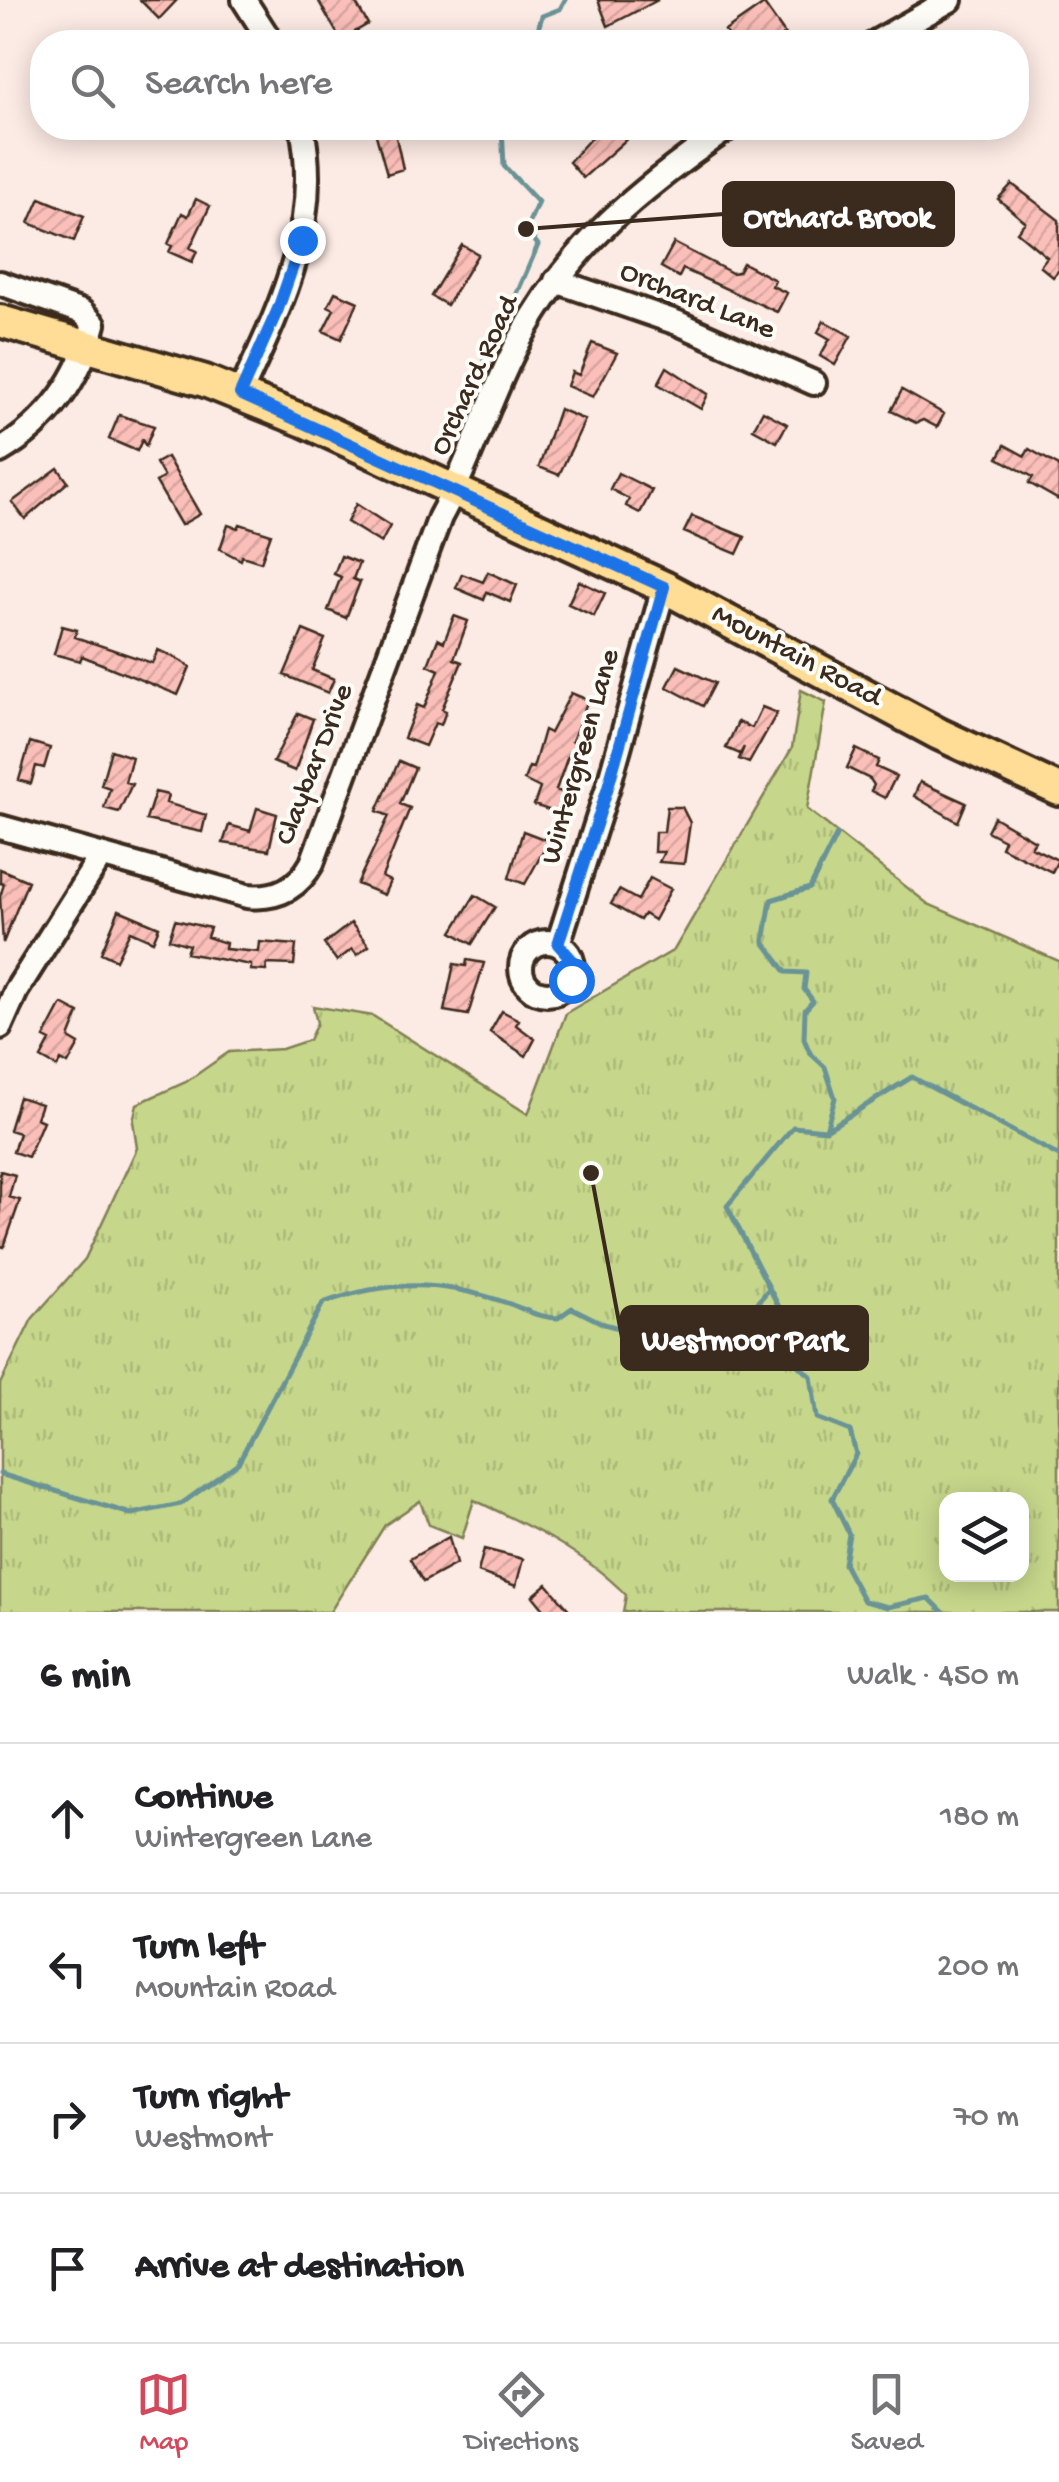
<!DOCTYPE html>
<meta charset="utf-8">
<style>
:root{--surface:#fff;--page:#f6f6f6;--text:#202124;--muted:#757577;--line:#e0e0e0;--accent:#d1495b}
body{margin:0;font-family:"Gochi Hand",sans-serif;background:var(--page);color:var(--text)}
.controls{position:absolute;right:30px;bottom:30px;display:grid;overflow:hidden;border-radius:20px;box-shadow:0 5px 25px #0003}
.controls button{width:90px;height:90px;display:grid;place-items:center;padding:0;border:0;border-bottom:2px solid var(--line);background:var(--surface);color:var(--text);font:50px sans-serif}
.stop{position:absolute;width:30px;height:30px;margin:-22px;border:8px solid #1a73e8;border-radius:50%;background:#fff}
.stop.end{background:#1a73e8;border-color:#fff;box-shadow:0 2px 10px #0008}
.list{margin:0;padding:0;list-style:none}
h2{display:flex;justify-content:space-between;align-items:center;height:130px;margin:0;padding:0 40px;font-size:42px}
h2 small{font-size:32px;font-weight:400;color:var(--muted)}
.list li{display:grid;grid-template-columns:65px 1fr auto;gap:30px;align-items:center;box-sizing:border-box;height:150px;padding:0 40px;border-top:2px solid var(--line)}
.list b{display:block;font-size:38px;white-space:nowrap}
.list p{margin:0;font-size:32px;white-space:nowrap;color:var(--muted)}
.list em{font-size:32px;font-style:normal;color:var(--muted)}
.icon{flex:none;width:55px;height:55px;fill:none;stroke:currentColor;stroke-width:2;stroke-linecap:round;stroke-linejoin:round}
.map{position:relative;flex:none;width:1059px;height:1612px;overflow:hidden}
.search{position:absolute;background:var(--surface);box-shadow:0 5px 25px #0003;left:30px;right:30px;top:30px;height:110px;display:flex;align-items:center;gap:25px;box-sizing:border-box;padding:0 35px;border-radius:40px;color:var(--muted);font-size:38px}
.sheet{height:730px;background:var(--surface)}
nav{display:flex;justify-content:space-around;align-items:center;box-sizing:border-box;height:140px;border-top:2px solid var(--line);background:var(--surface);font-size:28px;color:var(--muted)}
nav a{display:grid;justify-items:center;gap:5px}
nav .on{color:var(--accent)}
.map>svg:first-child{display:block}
.park{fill:url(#park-tufts);stroke:#808054;stroke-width:2.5;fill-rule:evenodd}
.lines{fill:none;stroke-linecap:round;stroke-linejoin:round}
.stream{stroke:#6a9396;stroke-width:5}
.building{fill:url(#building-hatch);stroke:#3b2a1e;stroke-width:2.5}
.minor-casing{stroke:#3b2a1e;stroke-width:30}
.major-casing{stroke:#3b2a1e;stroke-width:38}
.minor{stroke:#fdfcf7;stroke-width:22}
.major{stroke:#ffdd96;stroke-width:30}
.route{stroke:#1a73e8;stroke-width:12}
.labels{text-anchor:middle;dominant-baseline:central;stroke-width:8;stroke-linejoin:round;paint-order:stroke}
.street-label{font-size:30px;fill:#3b2a1e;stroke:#fdfcf7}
.leader{fill:none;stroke:#3b2a1e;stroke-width:4}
.callout-dot{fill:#3b2a1e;stroke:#fdfcf7;stroke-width:4}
.callout{fill:#3b2a1e;stroke:#3b2a1e;stroke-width:4}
.callout-label{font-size:32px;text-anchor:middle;font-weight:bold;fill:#fff}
</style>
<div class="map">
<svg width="1059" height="1612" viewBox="0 0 1059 1612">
<defs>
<pattern id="park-tufts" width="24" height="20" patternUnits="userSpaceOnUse" patternTransform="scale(2.5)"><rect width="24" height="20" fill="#c6d78b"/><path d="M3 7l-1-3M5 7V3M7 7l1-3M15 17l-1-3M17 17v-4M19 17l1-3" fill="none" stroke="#abb978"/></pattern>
<pattern id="building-hatch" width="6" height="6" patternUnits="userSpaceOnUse" patternTransform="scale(2.5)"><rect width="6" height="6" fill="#fbbfb9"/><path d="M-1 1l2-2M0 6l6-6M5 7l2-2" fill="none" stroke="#d8a49f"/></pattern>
</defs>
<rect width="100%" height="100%" fill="#fceae4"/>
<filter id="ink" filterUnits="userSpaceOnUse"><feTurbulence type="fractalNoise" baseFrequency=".01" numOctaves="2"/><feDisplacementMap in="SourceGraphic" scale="20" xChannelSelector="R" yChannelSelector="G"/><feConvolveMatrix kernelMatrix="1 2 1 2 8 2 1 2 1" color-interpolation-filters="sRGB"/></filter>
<g filter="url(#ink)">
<path class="park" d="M801,690L826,702L807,809L928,904L1059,961V1612H623L626,1595C583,1551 530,1526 474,1500L462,1538L429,1525L420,1501L385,1525L330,1612H0V1384L32,1319L85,1259L137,1148L133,1121L137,1104L186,1082L229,1052L282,1049L309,1040L317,1023L313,1006L373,1016L528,1114L566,1013L674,950L792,748ZM946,1500H1022V1574H946Z"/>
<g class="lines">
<path class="stream" d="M534,42L542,16L560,9L565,0
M484,363V346L506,319L538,245L526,229L538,202L504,166L502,128
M826,1130L835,1098L825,1067L810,1053L804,1039L805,1010L813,1001L804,989L806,973L786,972L764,942L771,900L810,888L837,834
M0,1474L131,1514L181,1504L238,1463L323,1303C387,1280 441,1280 507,1303C525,1309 538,1318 558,1318L572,1308L604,1324L708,1352C721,1325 750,1316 767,1291
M943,1612L929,1598L888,1607L864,1601L844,1564L849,1534L832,1499L856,1454L850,1431L817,1418L811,1376L764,1338L780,1309L727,1206L793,1127L826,1130L912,1077L1059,1156"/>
</g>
<path class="building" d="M140,0H177L159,19Z
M318,0H354L368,24L341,40Z
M598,0H658L608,26Z
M764,4L785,34L773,42H734L725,31Z
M374,128H394L403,169L387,174Z
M600,128H619L628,138L583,178L569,162Z
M1012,184L1059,220V270L1053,277L1040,266L1047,257L1017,232L1025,222L998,199Z
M40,198L84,216L74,241L29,223Z
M196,199L210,206L190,248L197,251L192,262L169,252L172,246L168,244L182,213L188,216Z
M674,243L732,273L738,272L743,263L775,280L772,286L787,293L777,312L683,269L679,277L661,267Z
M462,245L478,254L447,305L431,296Z
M335,292L358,302L341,339L323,331L334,309L328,306Z
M824,321L851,336L835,365L820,356L830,339L818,332Z
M592,343L617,353L593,397L567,386L572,372L579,375Z
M667,367L708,394L701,409L658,384Z
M902,390L944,414L937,427L923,420L916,423L891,411Z
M559,409L585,420L559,475L539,467Z
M763,411L787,424L777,442L753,429Z
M119,415L154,426L146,446L142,440L137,451L109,439Z
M1005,445L1025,456L1029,449L1059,466V500L1029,483L1033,477L998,458Z
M167,457L200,514L181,525L156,482L164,477L156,463Z
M58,468L68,482L25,519L12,502Z
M618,473L652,490L640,513L626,506L629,499L610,489Z
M356,504L390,526L381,543L347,522Z
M692,516L745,537L737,554L684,532Z
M240,524L271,534L261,562L242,556L241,560L220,549L228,525L238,528Z
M341,556L359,563L353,579L360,582L346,618L328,610L341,577L334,574Z
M488,572L517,585L510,602L487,592L484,600L456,588L462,574L483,582Z
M579,581L605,593L594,616L568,604Z
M454,616L468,621L454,659L462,662L442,709L446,711L441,725L435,723L425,746L404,738L417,705L424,708L439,670L428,665L438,639L444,642Z
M62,626L77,630L75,637L152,663L158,650L178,659L190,667L178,695L82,656L80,661L54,654Z
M303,630L325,639L312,670L334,679L328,693L284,675Z
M678,666L715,683L703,706L667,687Z
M571,693L588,700L572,741L579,744L574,755L569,753L556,790L564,793L557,813L534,805L540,788L524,780L529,767L533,768L544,730L550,733Z
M762,707L777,713L749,763L739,759L744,747L740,754L726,748L738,722L752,728Z
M298,713L313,719L295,771L273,762Z
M30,742L50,748L44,768L36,766L31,784L19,780Z
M856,749L879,760L876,767L896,776L885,798L871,791L874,785L870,779L847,768Z
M111,750L132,757L125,782L132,784L119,812L104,808L110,788L101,785Z
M399,761L415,768L400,804L410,808L382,877L390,881L384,895L357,884L389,816L377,811Z
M920,782L966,803L958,822L914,796Z
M155,792L168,795L166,803L206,815L202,832L146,820Z
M667,807H682L690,823L684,864L659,862L664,852H654L655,832H664Z
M257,808L277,814L269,850L223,843L229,825L250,831Z
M994,817L1035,841L1031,847L1058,860L1052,872L1001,847L1004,840L987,831Z
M523,831L549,841L525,884L509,878Z
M0,869L28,881L3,943L0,897L4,884L0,883Z
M650,878L671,889L654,920L644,914L640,920L611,904L619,890L638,900Z
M475,895L495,907L472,944L452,932Z
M119,910L159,927L153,941L130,931L116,960L101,953Z
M175,920L210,928L207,937L226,943L225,949L259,952L260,942L296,945L294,965L267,964L266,971L251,970V965L186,953L189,945L169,939Z
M351,923L369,946L357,955L352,949L337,961L324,944Z
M467,960L484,963L468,1015L444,1011L454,964L466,966Z
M62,1004L79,1013L69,1038L79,1044L68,1064L61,1060L57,1067L41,1058L50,1041L44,1038Z
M502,1011L519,1020L516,1025L535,1039L526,1056L490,1032Z
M19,1097L41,1104L36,1118L43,1121L28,1157L13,1152L19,1133L9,1130Z
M0,1171L15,1175L9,1197L20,1200L4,1247L0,1246Z
M449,1537L456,1564L423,1582L410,1559Z
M484,1549L523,1559L516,1586L478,1572Z
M547,1584L571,1612H546L533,1596Z"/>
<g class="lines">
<defs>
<path id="minor" d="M244,0L271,42
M876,42L950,0
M556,281L678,323L814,383
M0,283L82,312L94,324C80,379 50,421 0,451
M240,394C280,308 322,224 302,128
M0,827L247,896C277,899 298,888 312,863L440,517C471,461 488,400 518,343C569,246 640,189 728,128
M521 968a26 26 0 1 1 52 0a26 26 0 1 1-52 0Z
M558,944L608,787L664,587
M0,1027L16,991L101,856"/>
<path id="major" d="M0,321L205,381L304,421L664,587L939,734L1059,790"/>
</defs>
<use href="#minor" class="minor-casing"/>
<use href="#major" class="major-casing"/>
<use href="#minor" class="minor"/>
<use href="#major" class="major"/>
</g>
</g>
<g class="lines" filter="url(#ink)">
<path class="route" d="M302,240L278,309L240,394L664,587L608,787L558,944L573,961L571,980"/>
</g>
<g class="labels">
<g class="street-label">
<text transform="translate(697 302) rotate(22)">Orchard Lane</text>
<text transform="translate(476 376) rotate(-65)">Orchard Road</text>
<text transform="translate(796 657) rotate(28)">Mountain Road</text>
<text transform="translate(582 757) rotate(-74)">Wintergreen Lane</text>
<text transform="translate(316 765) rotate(-69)">Claybar Drive</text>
</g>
</g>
<path class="leader" d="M526 229L724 214M591 1173L622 1338"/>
<g class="callout-dot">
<circle cx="526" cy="229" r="10"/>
<circle cx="591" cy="1173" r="10"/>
</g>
<g class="callout">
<rect x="724" y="183" width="229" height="62" rx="10"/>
<rect x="622" y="1307" width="245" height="62" rx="10"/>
</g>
<g class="callout-label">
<text x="838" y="226">Orchard Brook</text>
<text x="744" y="1349">Westmoor Park</text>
</g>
</svg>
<div class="controls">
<button><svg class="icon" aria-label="layers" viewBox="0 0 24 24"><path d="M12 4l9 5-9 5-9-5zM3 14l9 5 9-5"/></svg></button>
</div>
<div class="stop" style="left:571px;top:980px"></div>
<div class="stop end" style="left:302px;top:240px"></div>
<div class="search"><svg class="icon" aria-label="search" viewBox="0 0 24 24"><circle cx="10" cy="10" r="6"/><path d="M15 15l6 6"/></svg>Search here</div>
</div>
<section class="sheet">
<h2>6 min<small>Walk · 450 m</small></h2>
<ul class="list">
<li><svg class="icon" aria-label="ahead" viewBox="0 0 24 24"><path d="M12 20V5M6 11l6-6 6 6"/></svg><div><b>Continue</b><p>Wintergreen Lane</p></div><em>180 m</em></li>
<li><svg class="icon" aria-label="left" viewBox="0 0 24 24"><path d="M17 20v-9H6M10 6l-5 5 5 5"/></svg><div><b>Turn left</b><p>Mountain Road</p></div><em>200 m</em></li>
<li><svg class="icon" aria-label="right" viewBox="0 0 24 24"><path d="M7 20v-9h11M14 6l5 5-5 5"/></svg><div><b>Turn right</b><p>Westmont</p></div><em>70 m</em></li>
<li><svg class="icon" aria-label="arrive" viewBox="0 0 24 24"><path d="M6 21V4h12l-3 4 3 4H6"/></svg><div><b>Arrive at destination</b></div></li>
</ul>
</section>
<nav>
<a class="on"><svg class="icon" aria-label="map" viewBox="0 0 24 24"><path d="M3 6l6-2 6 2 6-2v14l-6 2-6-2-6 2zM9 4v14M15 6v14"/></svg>Map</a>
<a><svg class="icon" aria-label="directions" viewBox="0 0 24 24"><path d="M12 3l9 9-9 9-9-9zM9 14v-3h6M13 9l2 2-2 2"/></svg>Directions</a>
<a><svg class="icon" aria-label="saved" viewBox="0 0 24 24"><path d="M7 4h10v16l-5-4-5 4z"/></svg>Saved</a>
</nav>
